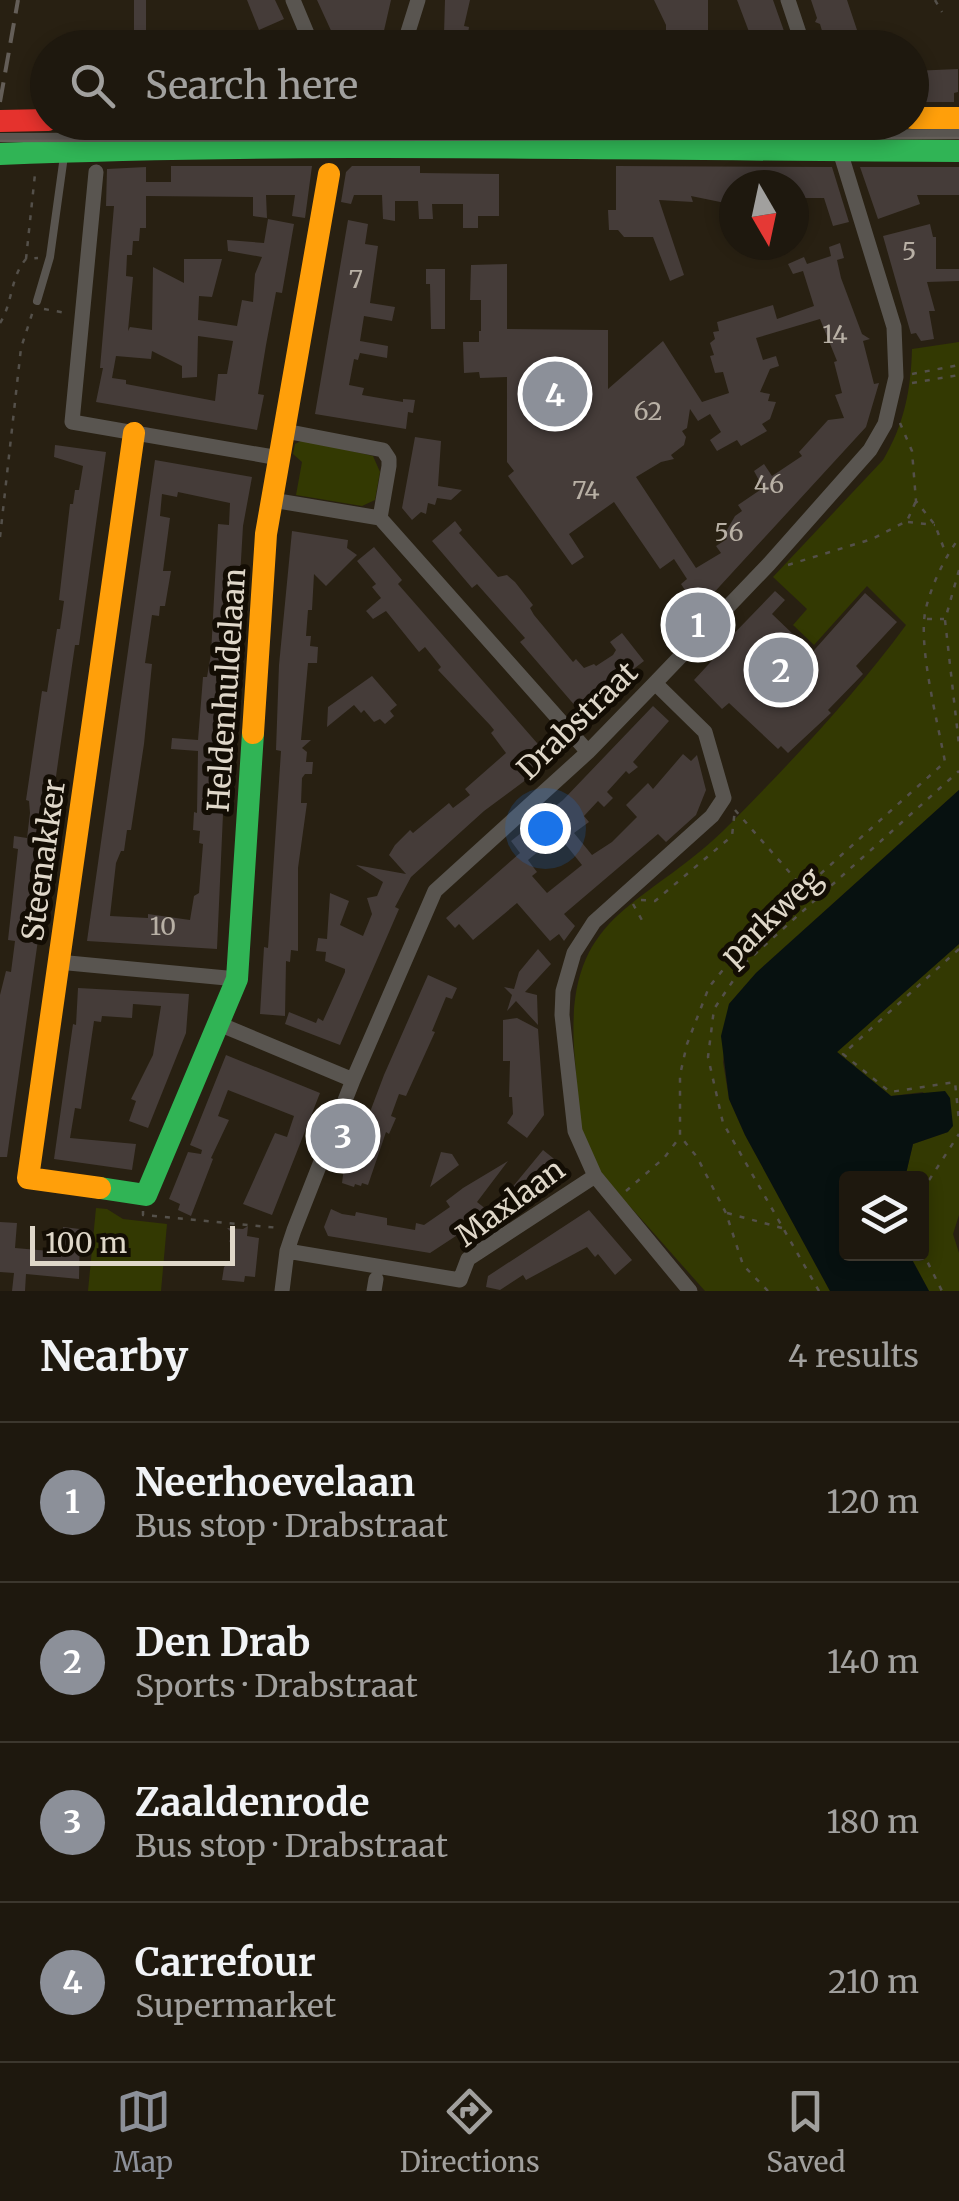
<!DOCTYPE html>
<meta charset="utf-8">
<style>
:root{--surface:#1e180e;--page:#262117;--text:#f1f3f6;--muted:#a1a09e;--line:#3c372e;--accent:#8c9099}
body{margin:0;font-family:Merriweather,serif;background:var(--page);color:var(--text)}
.controls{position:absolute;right:30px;bottom:30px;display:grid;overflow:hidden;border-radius:10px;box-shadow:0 5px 15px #0003}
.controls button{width:90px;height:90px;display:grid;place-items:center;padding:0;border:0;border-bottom:2px solid var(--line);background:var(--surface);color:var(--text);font:50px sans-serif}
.compass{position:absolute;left:719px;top:170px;width:90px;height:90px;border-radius:50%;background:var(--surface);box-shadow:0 5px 15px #0003;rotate:171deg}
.scale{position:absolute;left:30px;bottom:25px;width:205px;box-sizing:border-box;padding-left:10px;border:5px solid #dfd7c9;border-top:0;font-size:28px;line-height:35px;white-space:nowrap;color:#dfd7c9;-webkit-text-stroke:8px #130d04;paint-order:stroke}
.you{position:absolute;left:545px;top:828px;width:35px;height:35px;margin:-25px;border:8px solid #fff;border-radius:50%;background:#1a73e8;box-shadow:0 0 0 15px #1a73e833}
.badge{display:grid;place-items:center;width:65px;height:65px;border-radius:50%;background:var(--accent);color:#fff;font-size:32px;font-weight:700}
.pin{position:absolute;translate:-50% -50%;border:5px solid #fff;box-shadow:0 2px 10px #0006}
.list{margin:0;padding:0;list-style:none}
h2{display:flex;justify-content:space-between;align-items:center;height:130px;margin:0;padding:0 40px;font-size:42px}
h2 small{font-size:32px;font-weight:400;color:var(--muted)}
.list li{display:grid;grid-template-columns:65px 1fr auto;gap:30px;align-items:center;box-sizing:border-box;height:160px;padding:0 40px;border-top:2px solid var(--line)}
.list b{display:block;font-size:38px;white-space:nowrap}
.list p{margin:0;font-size:32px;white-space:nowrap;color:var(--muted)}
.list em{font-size:32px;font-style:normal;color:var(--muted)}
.icon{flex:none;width:55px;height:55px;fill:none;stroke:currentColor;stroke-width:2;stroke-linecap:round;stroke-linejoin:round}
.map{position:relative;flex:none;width:959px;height:1291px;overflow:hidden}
.search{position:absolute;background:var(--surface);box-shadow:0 5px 15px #0003;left:30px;right:30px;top:30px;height:110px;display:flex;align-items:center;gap:25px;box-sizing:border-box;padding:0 35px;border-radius:55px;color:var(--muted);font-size:38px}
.sheet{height:770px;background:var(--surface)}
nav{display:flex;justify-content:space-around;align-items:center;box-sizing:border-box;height:140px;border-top:2px solid var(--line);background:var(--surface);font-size:28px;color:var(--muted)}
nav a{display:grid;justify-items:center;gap:5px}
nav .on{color:var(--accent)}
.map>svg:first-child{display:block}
.green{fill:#333902}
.water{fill:#071110}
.building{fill:#453c39;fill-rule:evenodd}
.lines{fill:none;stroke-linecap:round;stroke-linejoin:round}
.path{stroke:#54504a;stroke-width:2.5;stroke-dasharray:5 8;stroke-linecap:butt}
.lane{stroke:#595550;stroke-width:8}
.street{stroke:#595550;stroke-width:15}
.fast{stroke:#30b455;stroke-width:22}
.slow{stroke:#ff9f0a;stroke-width:22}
.jam{stroke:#e5322d;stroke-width:22}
.tram{stroke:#645e58;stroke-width:2.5}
.rail{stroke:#645e58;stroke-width:4;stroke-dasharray:20 10;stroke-linecap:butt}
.labels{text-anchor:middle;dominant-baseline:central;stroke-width:10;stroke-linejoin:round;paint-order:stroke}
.number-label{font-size:25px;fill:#b8b0a5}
.street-label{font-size:30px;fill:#dfd7c9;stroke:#130d04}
</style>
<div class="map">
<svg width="959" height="1291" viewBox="0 0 959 1291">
<rect width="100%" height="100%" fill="#282012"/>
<path class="green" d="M959,342V790L756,973L729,1004L723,1062L729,1099L745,1135L830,1291H705C681,1264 658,1238 634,1211C618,1193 598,1174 588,1151C576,1125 578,1090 575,1061C561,909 643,912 730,824C792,761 854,696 906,625L867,586L814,645L793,625L807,609L773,577L883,460C904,425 911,390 912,349Z
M303,440L373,456L380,472L375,500L362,506L296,495L302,462L293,454L295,444Z
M959,944V1215L953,1234L959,1253V1291H929L909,1254H922V1178H905L913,1144L948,1132L923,1092L891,1096L837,1052Z
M96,1208L107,1209L123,1219L167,1224L161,1291H88Z"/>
<path class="water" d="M959,790V944L837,1052L891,1096L945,1091L950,1098L953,1126L948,1132L913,1144L905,1178H846V1254H909L929,1291H830L745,1135L729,1099L721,1036L729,1004L756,973Z"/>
<path class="building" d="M134,0H146V48H134Z
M247,0H275L284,19L259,30Z
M317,0H391L380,48H339Z
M445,0H470L464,26L469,27L467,39L444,34Z
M654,0H708V48L666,46V25Z
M737,0H773L790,48H762L758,35L751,37Z
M811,0H847L863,48H827L820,24L815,22L817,18Z
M958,69V92L954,93V102H912V71Z
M171,166H312L305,218L292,216L295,195H266L267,218L253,216V197L146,196V228H140L139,241H133L132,255H127L126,276L133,277L128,331L130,327L152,330L153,267L184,283V259H222L212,297L199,296L198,320L237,326L242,300L253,302L255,274L262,257L228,251L227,240L264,243L268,219L294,224L282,293L276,292L266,345L258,394L264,395L257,430L96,402L103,368H100L114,206H106L107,169L146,167V182H171ZM198,336L233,341L227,374H218L215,401L126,384V380L112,378L116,356L151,359L152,351L182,366V378L197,377Z
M352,166H420V173L499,174V216H478V228H463V204H432L433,219H419L418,201H395V221L383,219L382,195H354L351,204L341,202L346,172Z
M616,166L832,167L849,222L833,226L824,198H797L794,185H734V201L730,204L691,196L693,202L659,200L684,275L670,281L653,237H624L618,230H609L608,210H616Z
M860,167H959V195H917L920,204L878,219Z
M348,220L368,224L365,244L378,246L370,303L395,307L392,321L364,316L360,341L388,346L387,358L360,353L358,360L354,359L349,385L364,388L362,395L403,402V399L415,400L413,413L408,412L406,429L315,414Z
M930,224L933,237H936V269H959V281L927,282L935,311H929L934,339L921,341L916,333L911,334L883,236Z
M840,243L844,258L837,260L841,278L862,334L870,339L863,341L874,384L879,383L866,427L698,610L681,584L687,579L674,559L660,569L614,502L569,534L584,557L572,565L508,476L514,471L507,462V377L480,378L479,372L464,373L463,342H479V331H481V300H470L471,265L507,264V329L608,330V389L663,341L702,402L729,393L723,372L715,373L710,356L714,355L710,343L715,339L713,332L719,331L717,322L773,305L777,319L814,306L803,271L793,274L788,264L804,257L807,264L831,256L829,247ZM820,319L837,361L834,362L842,393L835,395L844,418L828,420L799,452L802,456L772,476L764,464L754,471L763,488L738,505L742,511L735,516L724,535L727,539L716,546L721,553L696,568L636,477L661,462L674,459L671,455L684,445L686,437L682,431L687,428L690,409L698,421L710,414L721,432L710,440L717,451L737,440L741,446L767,431L762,424L770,419L776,402L768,401L770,394L760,392L770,369L779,366L776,356L763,360L756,338Z
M426,269H445V329H431L430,284H426Z
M415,437L441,441L438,486L462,490L451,500L437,498L435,505L428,503L426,514L421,512L412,520L402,508Z
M55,445L106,452L79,645H75L59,755L35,926H40L7,1157H0V995L6,971L11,972L15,941L8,940L18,849L13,848L14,836L27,838L30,813L29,801L26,800L41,698L42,691L47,692L57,629H60L64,601L59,600L70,504H73L75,490H79L83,466L54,457Z
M155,460L252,477L243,526L234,679H229L217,949L87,941ZM178,492L230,503L229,525L218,524L211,654L207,677H203L198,740L172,738L171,749L198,751L197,813L194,812L193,830L200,831L199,843L203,844L199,893L194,896L190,920L148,914V918L110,916L116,863L121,851H124L127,830H131L144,744L152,664L145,663L152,615L159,616L160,606H165L171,571H163L170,518L160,516L162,494L177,497Z
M455,521L462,530L459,533L498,577L507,575L515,582L533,605L530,608L534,615L573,662L576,659L584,668L594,664L596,666L613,655L616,650L610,642L622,633L644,661L583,708L580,706L577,708L520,642L525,638L477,584L472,588L432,541Z
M292,531L348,540L347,548L357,555L326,586L314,574L312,610H308L306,636H311L310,646L318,647L317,663H308L301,740H311L302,748L307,752L306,762H313L312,774H305L302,778L301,803H307L298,868V951L291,950L290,962L286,961L285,1016L260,1014L264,947L268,948L281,751L276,750L279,665Z
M374,547L402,580L398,584L537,743L546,740L558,756L484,811L411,877L395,907L399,909L340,1045L285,1024L289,1012L316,1023L318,1018L323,1021L345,972V969L325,961L326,952L316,951L318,938L327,939L330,893L349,901L340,925L363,936L372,914L367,898L377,896L383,882L356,865L406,874L389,855L395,845L410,830L413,833L449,803L453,808L470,795L465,789L506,753L491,733L494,730L490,725L438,670L441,667L425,647L419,652L386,611L373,619L366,611L381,598L372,587L376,584L357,561Z
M775,591L785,600L772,614L795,636L790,641L808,657L865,593L897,622L856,666L863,674L828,710L831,713L788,753L781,746L778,749L729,703L722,709L694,680L719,653L717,651Z
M372,676L397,705L390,711L394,716L385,724L380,719L374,722L364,710L361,713L354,705L327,727L328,707Z
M653,706L669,721L633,762L638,767L629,774L626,771L607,792L613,798L604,807L598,801L584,816L589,822L574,833L592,855L612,842L637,817L626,805L648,783L653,789L683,754L691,761L697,755L706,790L696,815L666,842L658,834L564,914L575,926L564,941L559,934L550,941L517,903L473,940L459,924L455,928L446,918L520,853L511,841L563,800ZM558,835L582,865L547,893L532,876L537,872L528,860Z
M538,949L551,964L525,992L537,995L538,1025L516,1001L507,1011L512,995L504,987L514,989L519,972Z
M428,975L457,988L452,999L446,997L432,1031L435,1032L406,1096L399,1094L391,1116L396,1118L389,1134L386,1132L368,1185L362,1183L361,1186L355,1184L354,1187L342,1183L345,1160L351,1162L384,1075Z
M78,988L189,994L186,1033L148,1128L129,1121L136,1101L131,1099L153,1055L161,1006L133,1004L132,1018L102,1016L101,1022L94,1021L81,1109L75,1108L70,1138L136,1144L132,1170L54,1159L73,1024L76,1025Z
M517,1018L538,1029L544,1115L527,1138L507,1123L513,1114L512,1097H509L510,1061H503V1020Z
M226,1055L320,1093L272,1215L243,1204L275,1133L287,1137L294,1116L228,1090L218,1116L229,1120L211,1158L213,1159L191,1216L178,1210L180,1204L169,1199L188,1152L201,1154L202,1150L190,1145Z
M543,1150L558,1162L544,1179L539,1175L524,1185L527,1190L498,1209L496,1207Z
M441,1152L452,1154L459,1165L430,1187Z
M508,1161L477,1202L491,1213L430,1253L328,1236L324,1227L331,1209L342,1214L355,1216L356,1212L387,1218V1225L415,1230L416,1223L424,1225L450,1207L446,1201L463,1188Z
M589,1210L632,1260L615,1275L598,1254L595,1257L587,1247L526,1280L523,1275L500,1290L486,1287L488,1276Z
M0,1222L17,1223L15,1248L61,1252L63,1227L80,1229L79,1279L26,1274L25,1291H12L14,1273L0,1272Z
M248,1226L247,1236L259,1238L255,1277L245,1276L244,1282L222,1280L224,1267L231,1260L232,1244L229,1241L235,1236L227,1228L243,1229Z"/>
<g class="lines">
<path class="path" d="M935,0L942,12
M26,259L35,174
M44,309L66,313
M0,323C13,303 10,277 26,259L38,258
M912,374L959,365
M912,383L959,375
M900,423L912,451L916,501L935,525L946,554
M908,522L935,525
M0,537L21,348L33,311
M788,565L872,539L907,521L916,501
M959,570L945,620L959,745
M927,619H944
M735,810L805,890
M641,900L655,901L732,836L735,809
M633,904L643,922
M959,949L843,1054L890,1092L955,1082L959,1121
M626,1191L664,1158L680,1137
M922,1191L959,1134
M143,1211V1215L280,1228
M727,1213L782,1228
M922,1251L942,1291
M768,1291L743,1265L726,1213L697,1157L680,1136V1075L687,1044L709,987L748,939L945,762C938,723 917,644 926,608C932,584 944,559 959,538
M819,1291L723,1123L708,1057L714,1009L745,963L959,771"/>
<path class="lane" d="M0,137L959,133
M37,301L50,257L64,156"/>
<path class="street" d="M293,0L313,48
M788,0L804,48
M403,48L418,0
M96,172L72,422L279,458
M285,431L383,450L389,459V466L380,518
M272,500L380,518L588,752
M655,683L705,732L724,798L712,816L594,922L574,953L563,991L562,1015L575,1131L595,1176L690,1291
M58,962L237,979
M219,1024L353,1080
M287,1251L460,1280
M460,1280L468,1259L595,1176
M282,1291L287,1251L294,1230L353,1080L435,891L588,752L655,683L769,564L870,450L885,424L896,377L894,327L831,122
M374,1291L376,1279"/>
<path class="fast" d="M0,154C319,141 640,150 959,151
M100,1188L146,1195L237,979L253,733"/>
<path class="slow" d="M912,118H959
M253,733L266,534L329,174
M100,1188L28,1178L134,433"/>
<path class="jam" d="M0,121L48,120"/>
<path class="tram" d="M0,141L959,138"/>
<path class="rail" d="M0,102L18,0"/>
</g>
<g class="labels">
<g class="number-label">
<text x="909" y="251">5</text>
<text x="356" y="279">7</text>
<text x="835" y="334">14</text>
<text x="648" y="411">62</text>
<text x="769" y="484">46</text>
<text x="586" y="490">74</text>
<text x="729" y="532">56</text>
<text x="163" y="926">10</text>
</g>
<g class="street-label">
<text transform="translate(226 690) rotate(-86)">Heldenhuldelaan</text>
<text transform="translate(577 720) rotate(-44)">Drabstraat</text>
<text transform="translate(43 860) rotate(-82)">Steenakker</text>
<text transform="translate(771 916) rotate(-44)">parkweg</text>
<text transform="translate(510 1202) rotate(-36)">Maxlaan</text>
</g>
</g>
</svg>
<div class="controls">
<button><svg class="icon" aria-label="layers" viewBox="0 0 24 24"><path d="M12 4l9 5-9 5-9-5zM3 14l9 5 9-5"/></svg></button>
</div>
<svg class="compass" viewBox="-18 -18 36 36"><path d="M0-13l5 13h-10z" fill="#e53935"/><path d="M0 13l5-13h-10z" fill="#a1a09e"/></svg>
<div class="scale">100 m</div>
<div class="you"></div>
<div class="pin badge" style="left:698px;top:625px">1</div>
<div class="pin badge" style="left:781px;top:670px">2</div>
<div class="pin badge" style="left:343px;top:1136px">3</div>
<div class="pin badge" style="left:555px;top:394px">4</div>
<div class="search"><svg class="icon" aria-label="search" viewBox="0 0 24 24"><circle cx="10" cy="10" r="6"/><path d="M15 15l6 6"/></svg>Search here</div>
</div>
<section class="sheet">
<h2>Nearby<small>4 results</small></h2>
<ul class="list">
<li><span class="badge">1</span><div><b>Neerhoevelaan</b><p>Bus stop · Drabstraat</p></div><em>120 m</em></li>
<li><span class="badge">2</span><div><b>Den Drab</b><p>Sports · Drabstraat</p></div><em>140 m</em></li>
<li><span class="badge">3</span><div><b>Zaaldenrode</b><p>Bus stop · Drabstraat</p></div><em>180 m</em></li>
<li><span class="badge">4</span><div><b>Carrefour</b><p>Supermarket</p></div><em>210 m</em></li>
</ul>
</section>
<nav>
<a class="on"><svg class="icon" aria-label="map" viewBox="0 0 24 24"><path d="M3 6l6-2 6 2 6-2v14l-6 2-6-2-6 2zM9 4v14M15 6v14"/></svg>Map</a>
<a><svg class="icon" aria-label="directions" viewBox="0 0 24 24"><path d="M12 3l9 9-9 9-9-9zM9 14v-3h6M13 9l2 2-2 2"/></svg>Directions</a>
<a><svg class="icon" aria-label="saved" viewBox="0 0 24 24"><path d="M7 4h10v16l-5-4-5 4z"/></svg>Saved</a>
</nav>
